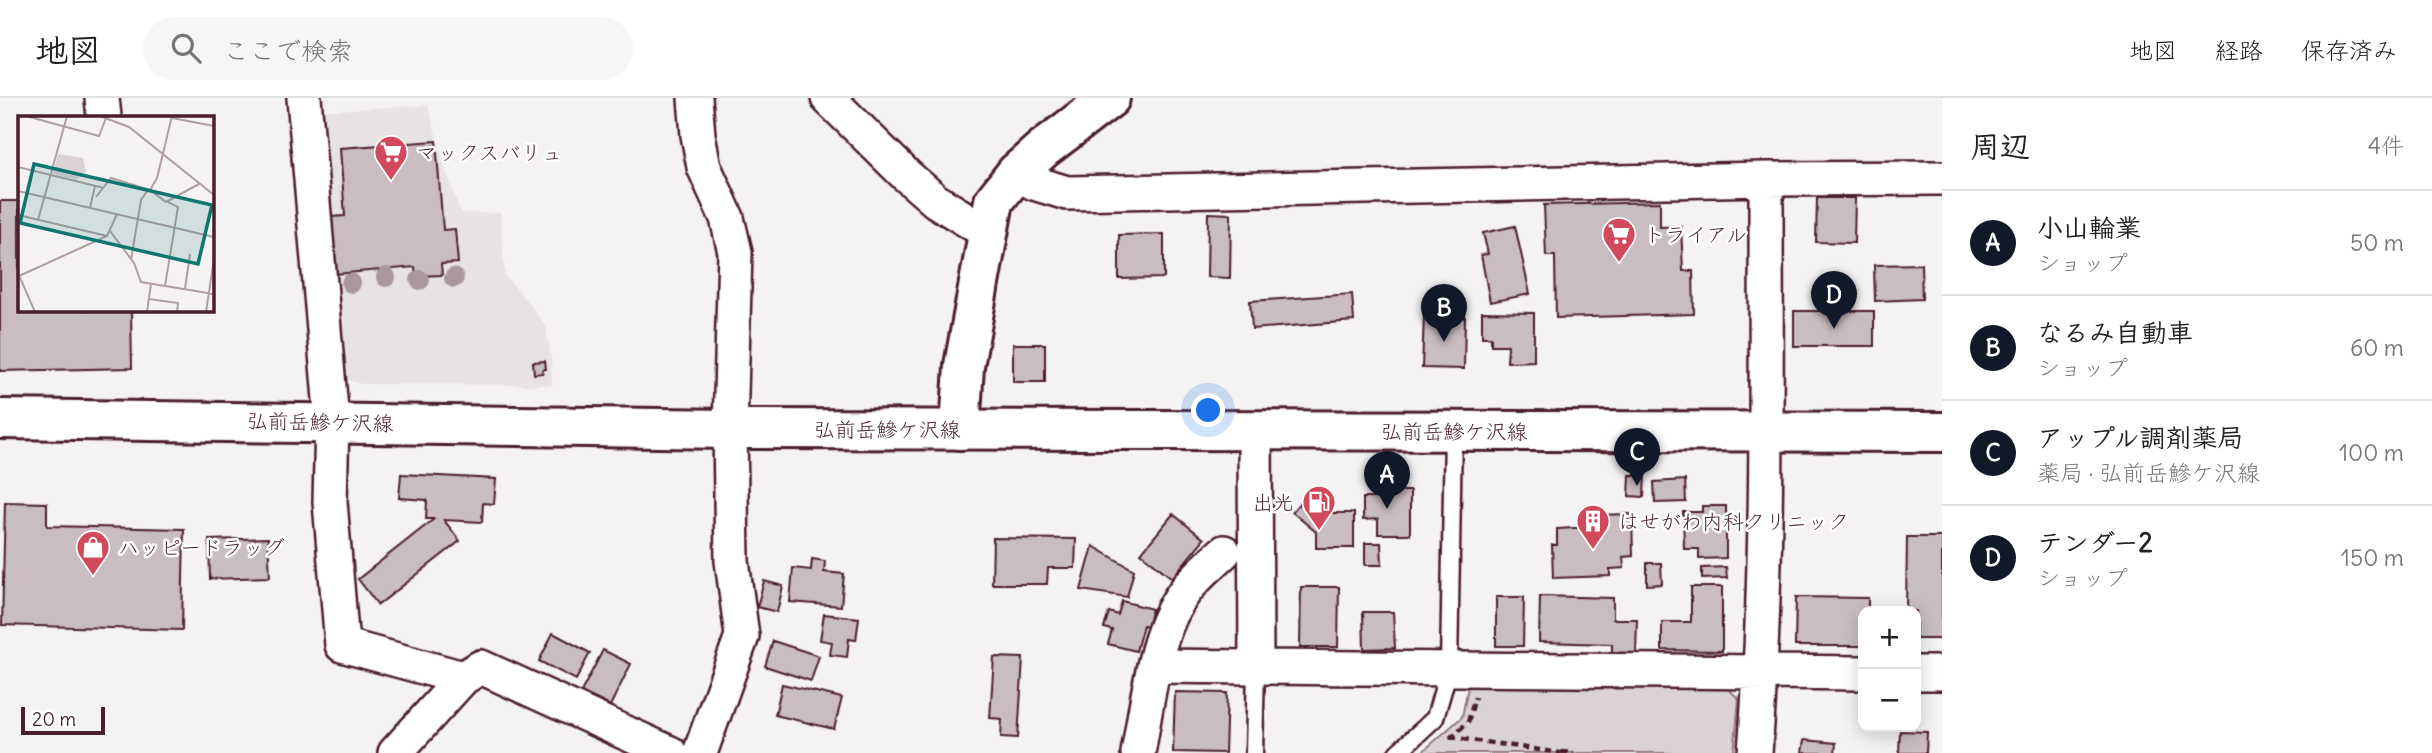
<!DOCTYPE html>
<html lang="ja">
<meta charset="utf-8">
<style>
:root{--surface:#fff;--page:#f6f6f6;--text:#222;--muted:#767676;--line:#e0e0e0;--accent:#111827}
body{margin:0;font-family:Delius,"Klee One",sans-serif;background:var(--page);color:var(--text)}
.controls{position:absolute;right:21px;bottom:21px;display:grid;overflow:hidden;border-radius:14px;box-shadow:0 4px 18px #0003}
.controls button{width:63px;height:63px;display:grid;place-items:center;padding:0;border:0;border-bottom:2px solid var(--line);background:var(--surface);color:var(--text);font:35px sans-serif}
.scale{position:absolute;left:21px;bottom:18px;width:84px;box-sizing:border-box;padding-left:7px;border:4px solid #4a1f2b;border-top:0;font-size:19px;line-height:24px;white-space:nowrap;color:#4a1f2b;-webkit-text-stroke:5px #fff;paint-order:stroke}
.you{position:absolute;left:1209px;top:313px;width:24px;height:24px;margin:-18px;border:5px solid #fff;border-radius:50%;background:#1a73e8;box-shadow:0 0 0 10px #1a73e833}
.badge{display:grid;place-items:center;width:46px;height:46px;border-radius:50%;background:var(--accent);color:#fff;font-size:23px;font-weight:700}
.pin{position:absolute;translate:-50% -58px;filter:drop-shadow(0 2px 4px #0008)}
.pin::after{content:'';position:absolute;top:37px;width:24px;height:21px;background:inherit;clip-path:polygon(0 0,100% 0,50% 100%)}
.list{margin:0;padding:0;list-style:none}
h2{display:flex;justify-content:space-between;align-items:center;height:91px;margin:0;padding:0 28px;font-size:30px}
h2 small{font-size:23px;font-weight:400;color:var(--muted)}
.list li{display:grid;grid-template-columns:46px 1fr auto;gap:21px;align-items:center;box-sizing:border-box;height:105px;padding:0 28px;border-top:2px solid var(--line)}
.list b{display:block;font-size:26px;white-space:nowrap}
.list p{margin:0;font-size:23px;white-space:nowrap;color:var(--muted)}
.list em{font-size:23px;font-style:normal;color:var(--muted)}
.icon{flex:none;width:38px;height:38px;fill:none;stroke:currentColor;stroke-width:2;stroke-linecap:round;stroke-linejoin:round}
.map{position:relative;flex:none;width:1942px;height:655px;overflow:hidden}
header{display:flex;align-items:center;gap:42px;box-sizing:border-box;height:98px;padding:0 35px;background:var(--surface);border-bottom:2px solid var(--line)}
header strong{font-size:33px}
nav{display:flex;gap:38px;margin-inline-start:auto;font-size:24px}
.search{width:490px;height:63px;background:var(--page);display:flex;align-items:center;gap:18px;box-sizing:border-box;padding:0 24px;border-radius:38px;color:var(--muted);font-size:26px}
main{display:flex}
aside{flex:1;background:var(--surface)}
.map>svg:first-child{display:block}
.built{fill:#e7e2e3}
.green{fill:#dbd2d5;stroke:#927880;stroke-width:2}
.building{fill:#cabdc1;stroke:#4a1f2b;stroke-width:2}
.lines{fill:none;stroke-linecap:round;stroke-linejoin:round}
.service-casing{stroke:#4a1f2b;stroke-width:21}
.minor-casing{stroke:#4a1f2b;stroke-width:38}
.tertiary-casing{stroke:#4a1f2b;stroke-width:44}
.primary-casing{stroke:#4a1f2b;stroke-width:44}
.path{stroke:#4a1f2b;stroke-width:4.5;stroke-dasharray:7 5;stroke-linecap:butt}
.service{stroke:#fff;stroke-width:16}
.minor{stroke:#fff;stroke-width:33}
.tertiary{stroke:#fff;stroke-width:38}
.primary{stroke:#fff;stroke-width:38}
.tree{fill:#aa979c}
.labels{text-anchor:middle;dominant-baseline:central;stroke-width:5;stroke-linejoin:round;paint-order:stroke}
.poi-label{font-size:21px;fill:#4a1f2b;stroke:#fff;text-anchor:start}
.street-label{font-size:21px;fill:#4a1f2b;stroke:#fff}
.inset-road{fill:none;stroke:#b09ea2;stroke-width:2}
.view{fill:#0f766e;fill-opacity:0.15;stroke:#0f766e;stroke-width:3.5}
.inset-edge{fill:none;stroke:#4a1f2b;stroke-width:3.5}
</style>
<header>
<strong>地図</strong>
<div class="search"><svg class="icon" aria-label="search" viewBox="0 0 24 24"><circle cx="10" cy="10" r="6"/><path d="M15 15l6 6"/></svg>ここで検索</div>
<nav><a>地図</a><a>経路</a><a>保存済み</a></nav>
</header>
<main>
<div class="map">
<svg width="1942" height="655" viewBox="0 0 1942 655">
<rect width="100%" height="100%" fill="#f4f2f2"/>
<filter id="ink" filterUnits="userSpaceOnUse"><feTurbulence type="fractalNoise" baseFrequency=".0143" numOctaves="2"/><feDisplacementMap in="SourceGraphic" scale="14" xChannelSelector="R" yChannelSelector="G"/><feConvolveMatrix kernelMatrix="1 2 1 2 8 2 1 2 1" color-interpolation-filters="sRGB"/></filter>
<g filter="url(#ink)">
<path class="built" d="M428,7L446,73L461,115H500L505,178L528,204L546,229L551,262L552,287L361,286L351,283L343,277L318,13Z"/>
<path class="green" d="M1469,584L1725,588L1739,601L1734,655H1421L1462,619Z"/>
<path class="building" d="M436,43L443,132L455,131L458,165L441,166L442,177L416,178L415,169L335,176L330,119L345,118L340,50Z
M1817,100H1855L1854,145L1816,144Z
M0,103H19V212H131L132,270L0,273Z
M1660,104V129L1681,128L1683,173H1693L1694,216L1556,220L1555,158H1546L1544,107Z
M1208,115L1231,116L1230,180L1207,179Z
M1515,128L1530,196L1490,204L1481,157L1488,156L1483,135Z
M1164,136V180L1119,181V137Z
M1921,166L1922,201L1875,203L1874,167Z
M1352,196L1354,223L1252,231L1250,203Z
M1794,213H1874V248H1794Z
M1482,214L1534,215V263L1507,264L1508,247H1491V239H1482Z
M1424,216L1465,218L1464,271L1422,270Z
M1013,246H1045V284H1013Z
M545,263L546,271L542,272L543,275L534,276L533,264Z
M401,376L496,381L494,406L483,405L482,424L444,422L460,443L378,507L358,481L434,421H426L427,402L399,400Z
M1630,377H1645L1644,399L1629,398Z
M1685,382L1686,404L1655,405L1654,384Z
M1378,393H1410V436H1378V421L1363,422V400H1378Z
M1309,394L1333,415H1354V450H1316V434L1292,414Z
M5,404L47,405V428L184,431L182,532L2,527Z
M1702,408H1726V460L1699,461V451H1684L1683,414H1702Z
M1173,416L1204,441L1172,480L1141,455Z
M1632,416L1633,458L1623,459L1624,470L1610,471V478L1553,480L1552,447H1557V431L1593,429V417Z
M1907,439H1942V541H1916V513H1906Z
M268,440L270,479L210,481L209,442Z
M993,440L1076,441L1075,470H1048L1047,486H992Z
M1365,445H1381L1382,467H1365Z
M1093,448L1134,472L1127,499L1081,492Z
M812,461L825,463L824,474L844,476L841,508L790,504L793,470L811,472Z
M1647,465H1661L1662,486L1647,487Z
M1726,469L1727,480L1702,481V470Z
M764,483L783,488L777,514L757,509Z
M1301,489H1339L1338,549H1300Z
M1691,489H1722V553L1662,552V524H1691Z
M1540,498L1613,500V521H1637L1636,557H1612V546L1539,544Z
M1496,499H1524L1523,548H1496Z
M1796,499L1868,500V513H1863V548H1795Z
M1122,503L1152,511L1147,528L1143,527L1136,553L1108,546L1112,532L1104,530L1109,514L1118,517Z
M1363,514H1393L1395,550L1364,551Z
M824,516L859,520L856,542L849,541L847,559L830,557L832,544L820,542Z
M553,535L590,555L576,582L539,563Z
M773,543L819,558L811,583L765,568Z
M603,552L631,566L610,608L581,594Z
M994,559L1023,560L1018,640L1001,639L1002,621L990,620Z
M782,586L842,600L834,631L775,617Z
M1175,594L1227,595L1225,655L1173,654Z
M1900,633L1927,634L1926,655H1899Z
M1804,642L1836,645L1835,655H1802Z"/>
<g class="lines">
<defs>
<path id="service" d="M1254,655L1256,569
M1397,655L1435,620L1449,571L1453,333"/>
<path id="minor" d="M102,0L104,19
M304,0L332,324L330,404L342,547L463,580
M695,0L698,37L704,69L727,120L735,154L730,331L732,463L742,538L700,655
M828,0L906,77L936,103L988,135
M1016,75L1034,85L1067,95L1766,81L1942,80
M1255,332L1256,569
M1155,568L1863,575
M1916,575H1942
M395,655L463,580L481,569L670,655
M1138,655C1147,608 1153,543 1179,502C1191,483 1208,469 1224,454
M1755,655C1769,464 1766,272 1766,81"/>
<path id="tertiary" d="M960,332L964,268L994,103L1016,75L1043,51L1110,0"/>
<path id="primary" d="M0,321L730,331L1942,334"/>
</defs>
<use href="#service" class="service-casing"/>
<use href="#minor" class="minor-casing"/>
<use href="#tertiary" class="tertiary-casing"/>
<use href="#primary" class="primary-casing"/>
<path class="path" d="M1450,639L1561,655
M1450,640L1468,624L1475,599
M1561,654L1574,655"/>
<use href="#service" class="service"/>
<use href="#minor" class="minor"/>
<use href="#tertiary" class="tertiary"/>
<use href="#primary" class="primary"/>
</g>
<g class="tree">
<circle cx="386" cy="179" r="10"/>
<circle cx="454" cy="180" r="10"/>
<circle cx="420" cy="182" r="10"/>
<circle cx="351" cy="185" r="10"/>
</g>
</g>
<defs>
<symbol id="supermarket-pin" viewBox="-11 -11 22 30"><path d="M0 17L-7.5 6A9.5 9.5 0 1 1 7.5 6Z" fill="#d1495b" stroke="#fff"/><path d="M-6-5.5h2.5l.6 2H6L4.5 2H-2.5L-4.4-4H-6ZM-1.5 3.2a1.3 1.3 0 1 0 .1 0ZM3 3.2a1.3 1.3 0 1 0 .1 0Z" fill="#fff"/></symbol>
<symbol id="fuel-pin" viewBox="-11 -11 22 30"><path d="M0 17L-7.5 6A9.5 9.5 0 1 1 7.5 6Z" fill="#d1495b" stroke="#fff"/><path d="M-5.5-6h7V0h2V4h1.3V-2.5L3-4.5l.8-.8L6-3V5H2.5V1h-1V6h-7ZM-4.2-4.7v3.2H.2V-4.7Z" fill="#fff"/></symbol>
<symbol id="building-pin" viewBox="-11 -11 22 30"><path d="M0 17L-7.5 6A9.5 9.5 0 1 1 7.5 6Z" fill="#d1495b" stroke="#fff"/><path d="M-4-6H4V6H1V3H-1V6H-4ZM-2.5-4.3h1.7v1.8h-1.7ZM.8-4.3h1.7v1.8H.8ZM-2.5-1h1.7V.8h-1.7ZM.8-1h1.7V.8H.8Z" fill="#fff"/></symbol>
<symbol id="shop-pin" viewBox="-11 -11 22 30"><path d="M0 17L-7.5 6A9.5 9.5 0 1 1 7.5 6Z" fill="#d1495b" stroke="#fff"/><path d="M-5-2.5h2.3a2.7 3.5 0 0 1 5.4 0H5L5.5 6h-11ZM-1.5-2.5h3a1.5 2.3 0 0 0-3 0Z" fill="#fff"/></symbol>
</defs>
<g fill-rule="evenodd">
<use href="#supermarket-pin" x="372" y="35" width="38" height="52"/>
<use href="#supermarket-pin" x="1600" y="117" width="38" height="52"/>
<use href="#fuel-pin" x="1300" y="385" width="38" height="52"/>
<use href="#building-pin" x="1574" y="404" width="38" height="52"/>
<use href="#shop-pin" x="74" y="430" width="38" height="52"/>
</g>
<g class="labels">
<g class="poi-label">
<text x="416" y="54">マックスバリュ</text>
<text x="1644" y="136">トライアル</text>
<text x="1294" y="404" text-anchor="end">出光</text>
<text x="1618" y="423">はせがわ内科クリニック</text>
<text x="118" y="449">ハッピードラッグ</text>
</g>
<g class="street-label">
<text transform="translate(320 324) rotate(1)">弘前岳鰺ケ沢線</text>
<text x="887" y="331">弘前岳鰺ケ沢線</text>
<text x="1454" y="333">弘前岳鰺ケ沢線</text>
</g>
</g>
<g transform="translate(18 18)">
<rect width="196" height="196" fill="#f4f2f2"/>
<path d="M40,38L65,42L68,56L58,64L35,58Z" fill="#dbd2d5"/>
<path class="inset-road" d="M8,0L81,20L88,2M82,0L111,11L196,79M154,2L196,10M0,51L86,72M132,74L139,62L154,0M0,75L196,121M78,81L93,62L132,74L148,86L181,68M72,92L77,70M0,99L89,120M20,104L49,0M92,115L116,147L123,166L196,178M113,144L123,84L130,74M0,157L17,196M1,160L89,120L99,98M147,170L160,91L150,86M167,173L172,138M131,183L160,187L159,196M129,196L133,168M188,196L196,143"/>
<path class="view" d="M16,48L194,89L180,148L2,107Z"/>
<rect width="196" height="196" class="inset-edge"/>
</g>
</svg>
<div class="controls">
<button>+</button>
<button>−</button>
</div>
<div class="scale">20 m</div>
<div class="you"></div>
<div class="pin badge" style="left:1387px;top:411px">A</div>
<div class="pin badge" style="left:1444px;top:244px">B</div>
<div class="pin badge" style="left:1637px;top:388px">C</div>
<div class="pin badge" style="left:1834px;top:231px">D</div>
</div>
<aside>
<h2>周辺<small>4件</small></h2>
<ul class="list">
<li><span class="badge">A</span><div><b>小山輪業</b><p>ショップ</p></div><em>50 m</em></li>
<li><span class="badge">B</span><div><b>なるみ自動車</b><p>ショップ</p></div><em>60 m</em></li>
<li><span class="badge">C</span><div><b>アップル調剤薬局</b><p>薬局 · 弘前岳鰺ケ沢線</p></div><em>100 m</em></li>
<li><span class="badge">D</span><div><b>テンダー2</b><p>ショップ</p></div><em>150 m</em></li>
</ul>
</aside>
</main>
